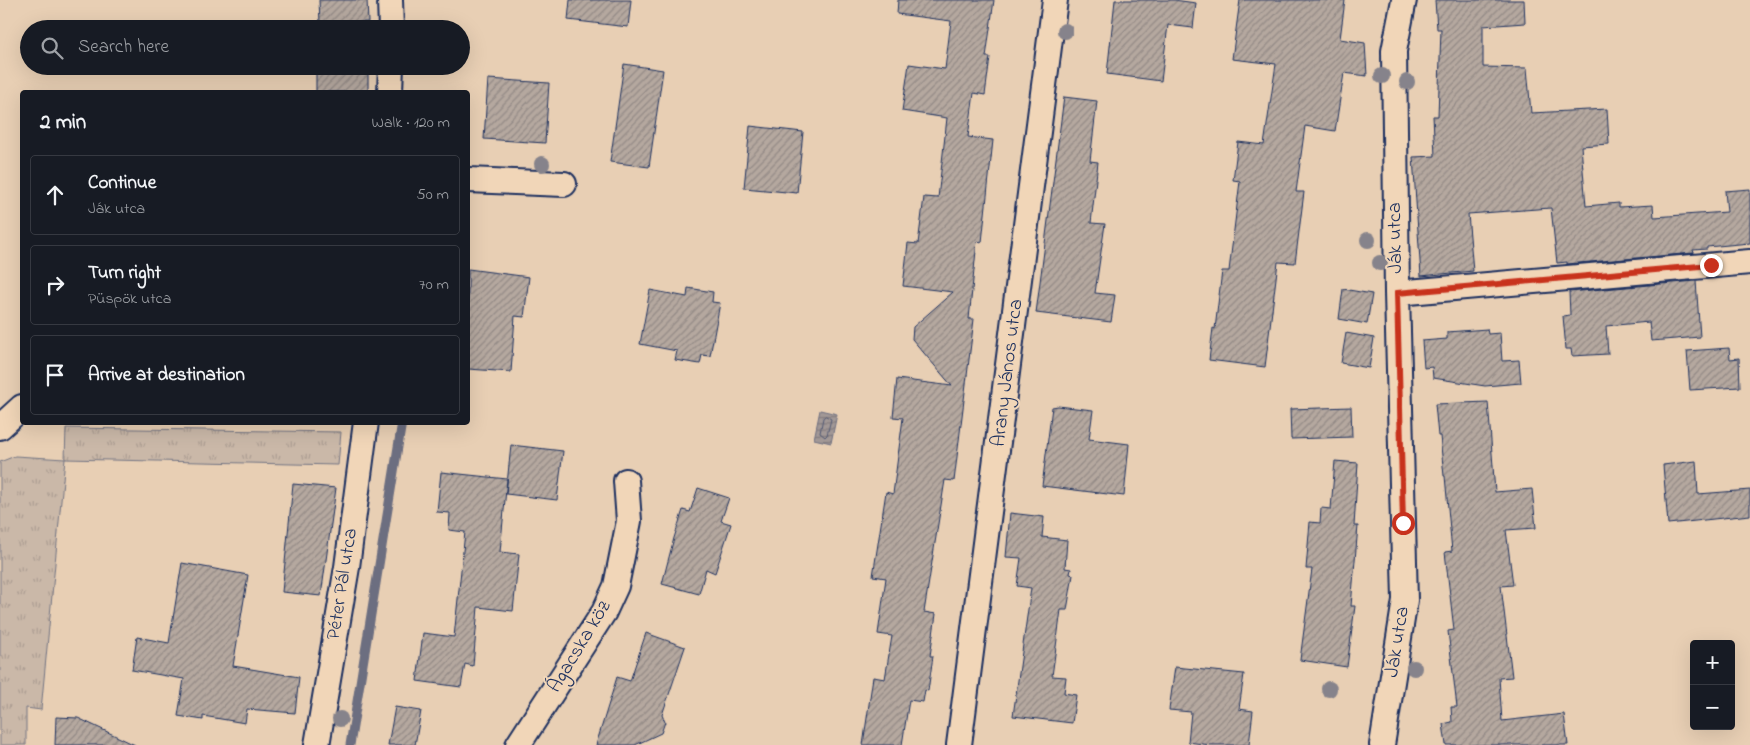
<!DOCTYPE html>
<meta charset="utf-8">
<style>
:root{--surface:#171b24;--page:#20242c;--text:#f1f3f6;--muted:#9ea1a6;--line:#363941}
body{margin:0;font-family:"Indie Flower",sans-serif;background:var(--page);color:var(--text)}
.controls{position:absolute;right:15px;bottom:15px;display:grid;overflow:hidden;border-radius:5px;box-shadow:0 5px 20px #0002}
.controls button{width:45px;height:45px;display:grid;place-items:center;padding:0;border:0;border-bottom:1px solid var(--line);background:var(--surface);color:var(--text);font:25px sans-serif}
.stop{position:absolute;width:15px;height:15px;margin:-11px;border:4px solid #c8321e;border-radius:50%;background:#fff}
.stop.end{background:#c8321e;border-color:#fff;box-shadow:0 1px 5px #0008}
.list{margin:0;padding:0;list-style:none}
h2{display:flex;justify-content:space-between;align-items:center;height:65px;margin:0;padding:0 20px;font-size:21px}
h2 small{font-size:16px;font-weight:400;color:var(--muted)}
.list li{display:grid;grid-template-columns:32px 1fr auto;gap:15px;align-items:center;box-sizing:border-box;height:80px;margin:0 10px 10px;padding:0 10px;border:1px solid var(--line);border-radius:5px}
.list b{display:block;font-size:19px;white-space:nowrap}
.list p{margin:0;font-size:16px;white-space:nowrap;color:var(--muted)}
.list em{font-size:16px;font-style:normal;color:var(--muted)}
.icon{flex:none;width:28px;height:28px;fill:none;stroke:currentColor;stroke-width:2;stroke-linecap:round;stroke-linejoin:round}
.map{position:relative;flex:none;width:1750px;height:745px;overflow:hidden}
.search{position:absolute;background:var(--surface);box-shadow:0 5px 20px #0002;left:20px;top:20px;width:450px;height:55px;display:flex;align-items:center;gap:12px;box-sizing:border-box;padding:0 18px;border-radius:28px;color:var(--muted);font-size:19px}
.panel{position:absolute;background:var(--surface);box-shadow:0 5px 20px #0002;left:20px;top:90px;width:450px;height:335px;border-radius:5px}
.map>svg:first-child{display:block}
.grass{fill:url(#grass-tufts);stroke:#727483}
.water{fill:url(#water-rules);stroke:#6c6e80}
.lines{fill:none;stroke-linecap:round;stroke-linejoin:round}
.shore{stroke:#515974;stroke-width:1}
.stream{stroke:#6c6e80;stroke-width:9}
.building{fill:url(#building-hatch);stroke:#1b2f5e}
.minor-casing{stroke:#1b2f5e;stroke-width:28}
.minor{stroke:#f1d6b8;stroke-width:24}
.tree{fill:#86838b}
.route{stroke:#c8321e;stroke-width:6}
.labels{text-anchor:middle;dominant-baseline:central;stroke-width:4;stroke-linejoin:round;paint-order:stroke}
.street-label{font-size:20px;fill:#1b2f5e;stroke:#f1d6b8}
</style>
<div class="map">
<svg width="1750" height="745" viewBox="0 0 1750 745">
<defs>
<pattern id="grass-tufts" width="24" height="20" patternUnits="userSpaceOnUse" patternTransform="scale(1.25)"><rect width="24" height="20" fill="#cab8a8"/><path d="M3 7l-1-3M5 7V3M7 7l1-3M15 17l-1-3M17 17v-4M19 17l1-3" fill="none" stroke="#ad9e93"/></pattern>
<pattern id="water-rules" width="6" height="5" patternUnits="userSpaceOnUse" patternTransform="scale(1.25)"><rect width="6" height="5" fill="#a29896"/><path d="M0 2.5h6" fill="none" stroke="#837c7e"/></pattern>
<pattern id="building-hatch" width="6" height="6" patternUnits="userSpaceOnUse" patternTransform="scale(1.25)"><rect width="6" height="6" fill="#b5a89f"/><path d="M-1 1l2-2M0 6l6-6M5 7l2-2" fill="none" stroke="#928985"/></pattern>
</defs>
<rect width="100%" height="100%" fill="#e8cfb4"/>
<filter id="ink" filterUnits="userSpaceOnUse"><feTurbulence type="fractalNoise" baseFrequency=".02" numOctaves="2"/><feDisplacementMap in="SourceGraphic" scale="10" xChannelSelector="R" yChannelSelector="G"/><feConvolveMatrix kernelMatrix="1 2 1 2 8 2 1 2 1" color-interpolation-filters="sRGB"/></filter>
<g filter="url(#ink)">
<path class="grass" d="M66,428L341,432L338,465L65,459L41,710L26,708V745H0V462L15,456L65,459Z"/>
<path class="water" d="M820,410L837,414L831,443L814,439Z"/>
<g class="lines">
<path class="shore" d="M826,416L831,419L827,435L825,437L820,433L823,418Z"/>
<path class="stream" d="M350,745L402,422"/>
</g>
<path class="building" d="M319,0H367L368,22L320,23Z
M570,0H631L628,27L568,20Z
M898,0H994L986,57H990L985,95L974,93L968,137L993,140L982,242L977,241L969,319H974L954,481L945,480L924,612L936,614L930,656H933L928,691L925,690L923,702L909,700L902,745H863L873,677L885,679L892,636L878,634L886,578L873,576L886,492L893,494L903,418L893,417L897,379L952,386L912,339L913,327L953,292L903,286L908,243L918,244L924,197L938,198L947,118L902,111L909,64L945,69L951,21L897,14Z
M1115,0H1174L1196,3L1193,28L1168,25L1161,81L1107,74Z
M1240,0H1345L1340,39L1365,43L1367,76L1344,73L1335,131L1305,126L1296,192H1304L1295,263L1278,262L1265,367L1209,360L1213,328L1215,329L1222,271H1229L1240,181L1233,180L1238,142L1264,145L1276,64L1232,59Z
M1435,0H1524L1525,23L1483,26V67L1527,68L1531,113L1607,109L1609,144L1581,146L1586,206L1619,203V207L1653,205L1654,217L1727,212L1725,191L1750,189V243L1707,247V249L1693,250L1694,253L1567,264V262L1557,263L1551,208L1468,214L1473,271L1421,276L1413,157L1435,156L1433,116H1438L1441,29H1437Z
M624,64L663,70L649,167L610,162Z
M316,66H368V92H316Z
M488,79L549,83L545,143L484,139Z
M1064,97L1097,101L1090,161L1098,162L1091,223L1105,224L1095,293L1115,295L1111,322L1036,313Z
M750,126L803,132L797,193L744,188Z
M468,269L529,277L524,317L515,316L511,372L468,369Z
M1696,281L1700,337L1651,341L1649,322L1606,326L1608,354L1572,356L1571,349H1566L1563,316L1570,315L1569,292Z
M688,288L713,292L712,302L720,303L710,356L702,355L700,364L675,360L677,351L640,344L650,290L687,297Z
M1343,289L1372,294L1367,324L1339,319Z
M1487,329L1488,334L1500,333L1502,361L1519,360L1521,383L1485,386L1433,378L1432,367L1424,368L1422,341L1447,339V332Z
M1346,333L1374,338L1369,368L1341,363Z
M1729,348L1730,359L1739,358L1740,387L1690,390L1687,351Z
M1488,402L1495,492L1532,489L1536,528L1506,530L1513,585L1501,586L1512,677L1499,678L1502,721L1564,714L1568,745H1446L1443,724L1452,722L1451,707H1457L1448,631L1454,630L1445,552L1452,551L1445,476H1444L1440,436H1438L1435,404Z
M1058,406L1093,410L1089,439L1129,444L1124,496L1042,486L1052,407Z
M1351,407L1352,437L1291,439L1290,409Z
M511,445L563,451L557,500L506,494Z
M1335,461L1358,463L1354,526H1358L1351,606H1355L1347,667L1300,660L1312,569H1306L1310,522L1320,523L1321,508L1331,509Z
M1696,461L1698,494L1750,490V515L1668,524L1663,465Z
M441,472L507,479L500,552L519,554L513,611L478,607L473,666L465,664L461,687L417,681L423,633L454,637L465,532L449,530L450,513L437,512Z
M293,484L336,488L321,596L282,592Z
M698,488L729,498L721,521L731,524L715,573L706,569L699,594L662,584L674,538L683,510L690,512Z
M1010,513L1044,517L1042,537L1067,540L1065,568L1071,569L1070,574L1073,575L1067,610H1061L1052,676L1066,677L1064,693L1076,695L1072,723L1013,716L1031,588L1017,586L1021,558L1006,557Z
M182,563L248,575L233,666L299,677L295,713L247,709L245,723L203,716V720L178,716L184,679L132,670L137,637L169,643Z
M646,633L685,647L662,715L665,722L661,733L635,745H596L617,677L630,681Z
M1175,667L1244,674L1239,709L1253,711L1249,745H1210L1188,742L1191,712L1169,710Z
M395,707L421,711L415,745H388Z
M56,717L78,718L135,745H55Z"/>
<g class="lines">
<defs>
<path id="minor" d="M390,0L391,29
M390,92L391,66
M468,180L564,184
M1397,293L1750,262
M0,427L22,407
M317,745L347,567L366,422
M518,745L604,612L616,586L629,521L626,481
M959,745L1055,0
M1382,745L1405,600L1397,293L1394,51L1404,0"/>
</defs>
<use href="#minor" class="minor-casing"/>
<use href="#minor" class="minor"/>
</g>
<g class="tree">
<circle cx="1065" cy="31" r="8"/>
<circle cx="1382" cy="76" r="8"/>
<circle cx="1407" cy="82" r="8"/>
<circle cx="542" cy="164" r="8"/>
<circle cx="1368" cy="240" r="8"/>
<circle cx="1380" cy="263" r="8"/>
<circle cx="1414" cy="668" r="8"/>
<circle cx="1329" cy="689" r="8"/>
<circle cx="340" cy="719" r="8"/>
</g>
</g>
<g class="lines" filter="url(#ink)">
<path class="route" d="M1403,523L1397,293L1711,265"/>
</g>
<g class="labels">
<g class="street-label">
<text transform="translate(1396 238) rotate(-91)">Ják utca</text>
<text transform="translate(1008 373) rotate(-83)">Arany János utca</text>
<text transform="translate(343 584) rotate(-81)">Péter Pál utca</text>
<text transform="translate(1398 642) rotate(-81)">Ják utca</text>
<text transform="translate(580 647) rotate(-59)">Ágacska köz</text>
</g>
</g>
</svg>
<div class="controls">
<button>+</button>
<button>−</button>
</div>
<div class="stop" style="left:1403px;top:523px"></div>
<div class="stop end" style="left:1711px;top:265px"></div>
<div class="search"><svg class="icon" aria-label="search" viewBox="0 0 24 24"><circle cx="10" cy="10" r="6"/><path d="M15 15l6 6"/></svg>Search here</div>
<section class="panel">
<h2>2 min<small>Walk · 120 m</small></h2>
<ul class="list">
<li><svg class="icon" aria-label="ahead" viewBox="0 0 24 24"><path d="M12 20V5M6 11l6-6 6 6"/></svg><div><b>Continue</b><p>Ják utca</p></div><em>50 m</em></li>
<li><svg class="icon" aria-label="right" viewBox="0 0 24 24"><path d="M7 20v-9h11M14 6l5 5-5 5"/></svg><div><b>Turn right</b><p>Püspök utca</p></div><em>70 m</em></li>
<li><svg class="icon" aria-label="arrive" viewBox="0 0 24 24"><path d="M6 21V4h12l-3 4 3 4H6"/></svg><div><b>Arrive at destination</b></div></li>
</ul>
</section>
</div>
